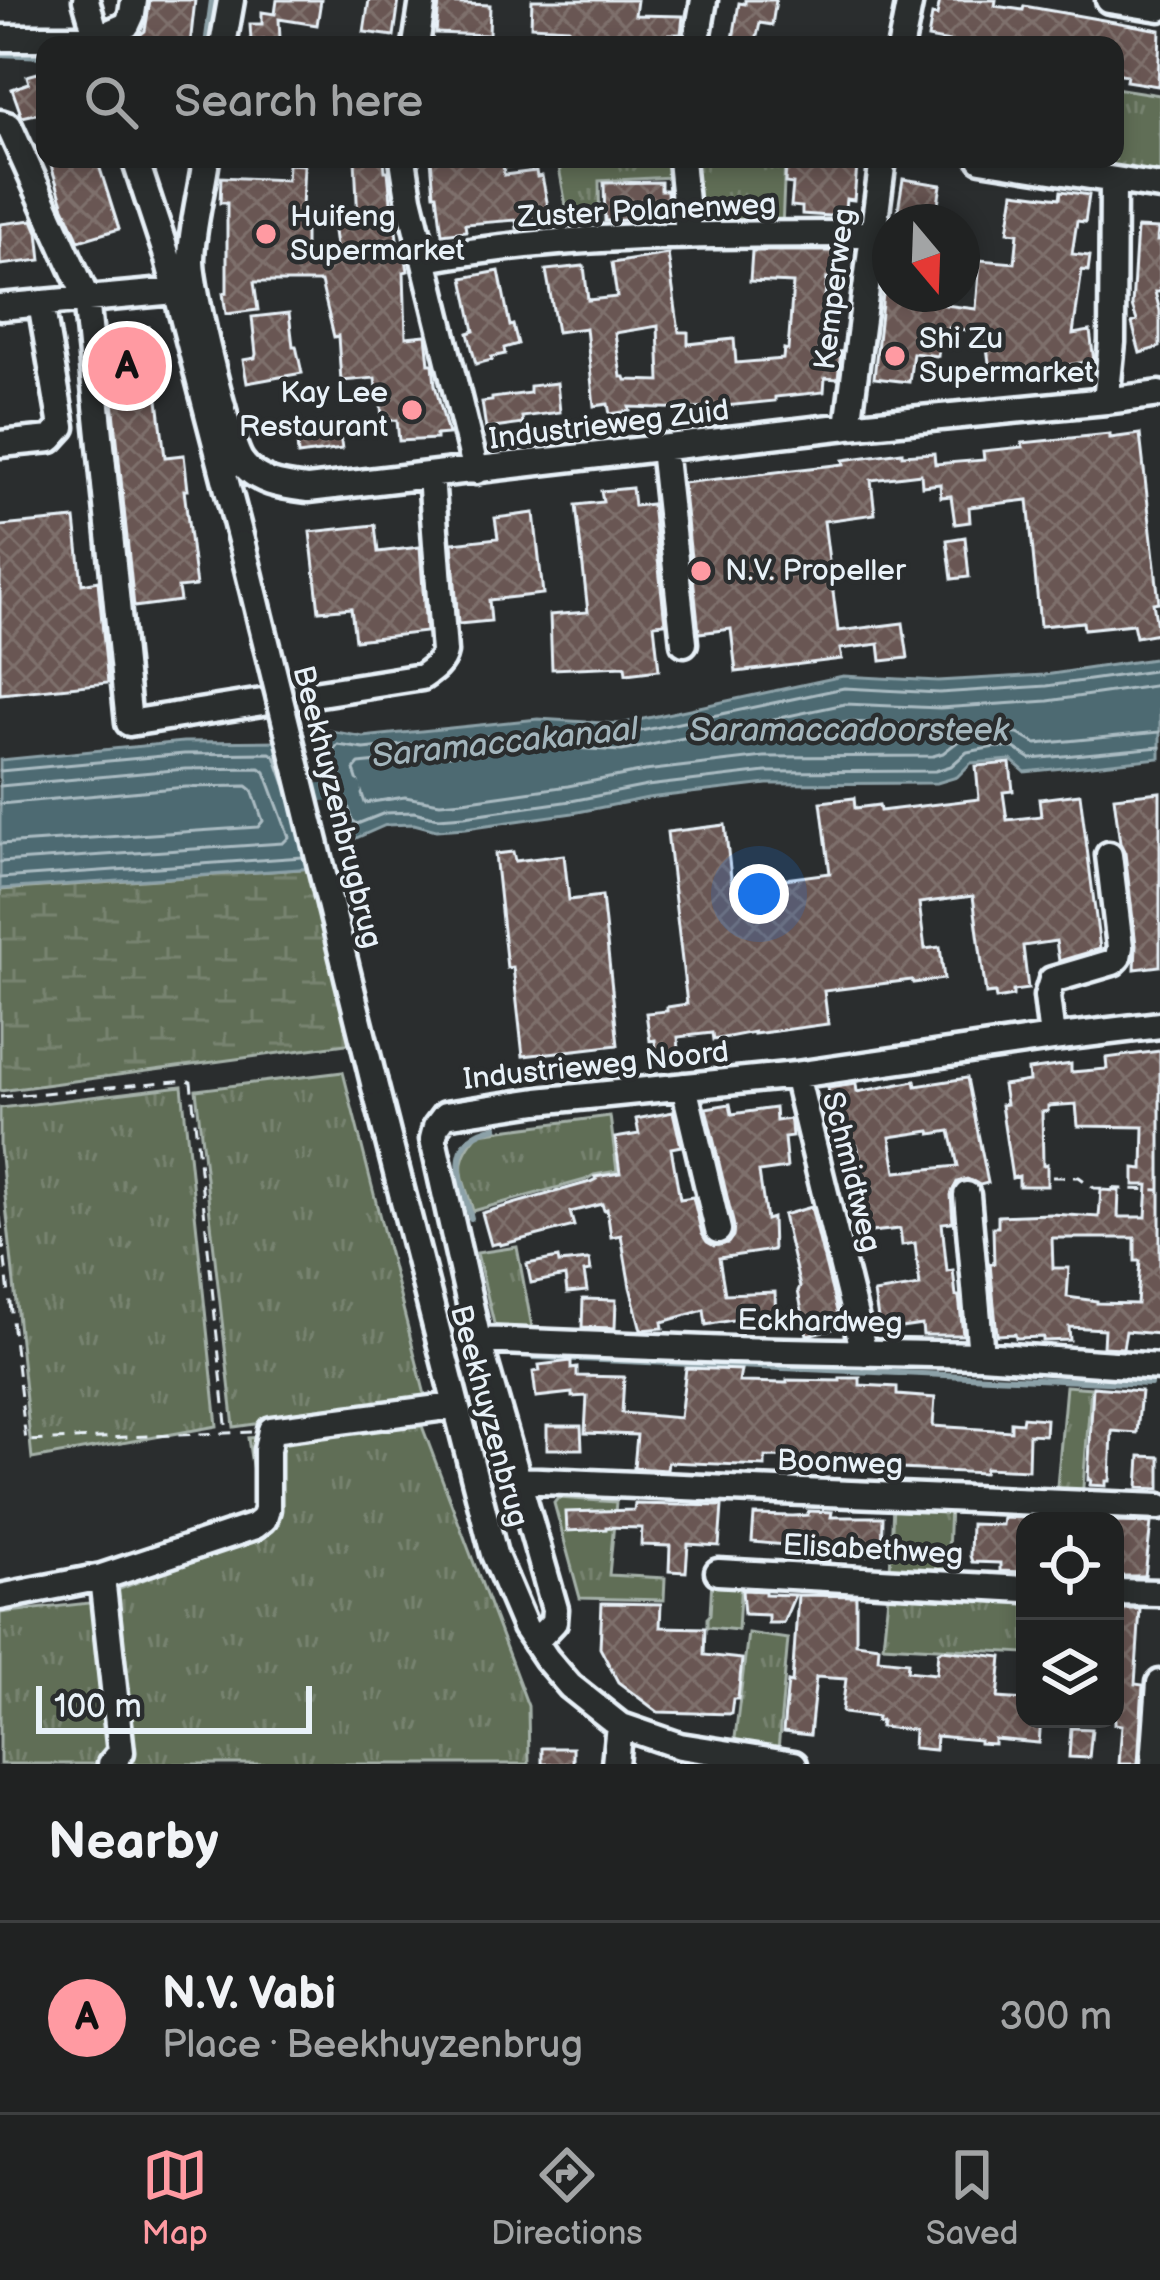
<!DOCTYPE html>
<meta charset="utf-8">
<style>
:root{--surface:#202222;--page:#282a2a;--text:#f1f3f6;--muted:#a2a4a5;--line:#3d3f40;--accent:#ff9aa2}
body{margin:0;font-family:"Balsamiq Sans",sans-serif;background:var(--page);color:var(--text)}
.controls{position:absolute;right:36px;bottom:36px;display:grid;overflow:hidden;border-radius:24px;box-shadow:0 6px 18px #0003}
.controls button{width:108px;height:108px;display:grid;place-items:center;padding:0;border:0;border-bottom:3px solid var(--line);background:var(--surface);color:var(--text);font:60px sans-serif}
.compass{position:absolute;left:872px;top:204px;width:108px;height:108px;border-radius:50%;background:var(--surface);box-shadow:0 6px 18px #0003;rotate:161deg}
.scale{position:absolute;left:36px;bottom:30px;width:276px;box-sizing:border-box;padding-left:12px;border:6px solid #e8f1f8;border-top:0;font-size:33px;line-height:42px;white-space:nowrap;color:#e8f1f8;-webkit-text-stroke:9px #2a2d2e;paint-order:stroke}
.you{position:absolute;left:759px;top:894px;width:42px;height:42px;margin:-30px;border:9px solid #fff;border-radius:50%;background:#1a73e8;box-shadow:0 0 0 18px #1a73e833}
.badge{display:grid;place-items:center;width:78px;height:78px;border-radius:50%;background:var(--accent);color:#111;font-size:39px;font-weight:700}
.pin{position:absolute;translate:-50% -50%;border:6px solid #fff;box-shadow:0 3px 12px #0006}
.list{margin:0;padding:0;list-style:none}
h2{display:flex;justify-content:space-between;align-items:center;height:156px;margin:0;padding:0 48px;font-size:51px}
h2 small{font-size:39px;font-weight:400;color:var(--muted)}
.list li{display:grid;grid-template-columns:78px 1fr auto;gap:36px;align-items:center;box-sizing:border-box;height:192px;padding:0 48px;border-top:3px solid var(--line)}
.list b{display:block;font-size:45px;white-space:nowrap}
.list p{margin:0;font-size:39px;white-space:nowrap;color:var(--muted)}
.list em{font-size:39px;font-style:normal;color:var(--muted)}
.icon{flex:none;width:66px;height:66px;fill:none;stroke:currentColor;stroke-width:2;stroke-linecap:round;stroke-linejoin:round}
.map{position:relative;flex:none;width:1160px;height:1764px;overflow:hidden}
.search{position:absolute;background:var(--surface);box-shadow:0 6px 18px #0003;left:36px;right:36px;top:36px;height:132px;display:flex;align-items:center;gap:30px;box-sizing:border-box;padding:0 42px;border-radius:24px;color:var(--muted);font-size:45px}
.sheet{height:348px;background:var(--surface)}
nav{display:flex;justify-content:space-around;align-items:center;box-sizing:border-box;height:168px;border-top:3px solid var(--line);background:var(--surface);font-size:33px;color:var(--muted)}
nav a{display:grid;justify-items:center;gap:6px}
nav .on{color:var(--accent)}
.map>svg:first-child{display:block}
.grass{fill:url(#grass-tufts);stroke:#a4b0a8;stroke-width:3}
.wetland{fill:url(#wetland-marsh);stroke:#a4b0a8;stroke-width:3}
.water{fill:#4e6b72;stroke:#8ca1a8;stroke-width:3}
.lines{fill:none;stroke-linecap:round;stroke-linejoin:round}
.shore{stroke:#aabbc2;stroke-width:3}
.stream{stroke:#8ca1a8;stroke-width:6}
.canal{stroke:#4e6b72;stroke-width:18}
.building{fill:url(#building-cross-hatch);stroke:#e8f1f8;stroke-width:3;fill-rule:evenodd}
.minor-casing{stroke:#e8f1f8;stroke-width:33}
.path{stroke:#e8f1f8;stroke-width:3;stroke-dasharray:12 9;stroke-linecap:butt}
.minor{stroke:#2a2d2e;stroke-width:24}
.minor-bridge-casing{stroke:#e8f1f8;stroke-width:33;stroke-linecap:butt}
.minor-bridge{stroke:#2a2d2e;stroke-width:24}
.poi-dot{fill:#ff9aa2;stroke:#2a2d2e;stroke-width:4.5}
.labels{text-anchor:middle;dominant-baseline:central;stroke-width:9;stroke-linejoin:round;paint-order:stroke}
.street-label{font-size:30px;fill:#e8f1f8;stroke:#2a2d2e}
.poi-label{font-size:30px;fill:#e8f1f8;stroke:#2a2d2e;text-anchor:start}
.water-label{font-size:33px;font-style:italic;fill:#a3b5bc;stroke:#2a2d2e}
</style>
<div class="map">
<svg width="1160" height="1764" viewBox="0 0 1160 1764">
<defs>
<pattern id="grass-tufts" width="24" height="20" patternUnits="userSpaceOnUse" patternTransform="scale(3)"><rect width="24" height="20" fill="#606e57"/><path d="M3 7l-1-3M5 7V3M7 7l1-3M15 17l-1-3M17 17v-4M19 17l1-3" fill="none" stroke="#778370"/></pattern>
<pattern id="wetland-marsh" width="20" height="14" patternUnits="userSpaceOnUse" patternTransform="scale(3)"><rect width="20" height="14" fill="#606e57"/><path d="M1 5h8M5 5V1M11 12h8M15 12V8" fill="none" stroke="#778370"/></pattern>
<pattern id="building-cross-hatch" width="8" height="8" patternUnits="userSpaceOnUse" patternTransform="scale(3)"><rect width="8" height="8" fill="#695753"/><path d="M0 0l8 8M0 8l8-8" fill="none" stroke="#7e706c"/></pattern>
</defs>
<rect width="100%" height="100%" fill="#2a2d2e"/>
<filter id="ink" filterUnits="userSpaceOnUse"><feTurbulence type="fractalNoise" baseFrequency=".00833" numOctaves="2"/><feDisplacementMap in="SourceGraphic" scale="24" xChannelSelector="R" yChannelSelector="G"/><feConvolveMatrix kernelMatrix="1 2 1 2 8 2 1 2 1" color-interpolation-filters="sRGB"/></filter>
<g filter="url(#ink)">
<path class="grass" d="M1115,88L1160,95V179L1107,173L1109,159H1115Z
M507,159H672L671,177L599,181L600,237L572,239L558,162L507,167Z
M686,159H785L782,228L696,226Z
M343,1072L426,1399L234,1427L196,1090Z
M182,1086L217,1426L32,1459L0,1147V1108Z
M610,1116L617,1171L594,1175L585,1180L473,1211C463,1175 451,1164 479,1133Z
M517,1247L534,1338L497,1336L477,1253Z
M1066,1386L1091,1388L1082,1499L1056,1497Z
M422,1426L528,1706L529,1764H134L126,1712L129,1764H0V1613L107,1601V1594L262,1533L248,1438Z
M558,1498L616,1502L609,1575L665,1578L664,1600L580,1598L554,1503Z
M893,1504L950,1506L947,1576L890,1573Z
M712,1578L741,1579L738,1630L707,1627V1618L710,1615Z
M889,1586L1025,1594V1653L883,1645Z
M748,1633L788,1639L778,1750L734,1746Z"/>
<path class="wetland" d="M329,867L376,1040L0,1091V890Z"/>
<path class="water" d="M1160,658V758L1025,772L1011,760L971,763L957,777L937,783L767,784L648,798L573,813L466,828L436,830L414,824L386,825L345,843L314,728L363,737L538,719L620,724L843,676L938,681L1045,675Z
M282,741L329,867L0,889V760L183,742Z"/>
<g class="lines">
<path class="shore" d="M1160,670L1047,686L939,693L844,688L622,735L539,731L364,749L338,745L333,751L352,820L357,824L385,813L414,812L438,818L465,816L571,801L647,786L766,772L935,771L951,766L967,752L995,747L1014,748L1031,759L1160,747
M1160,685L1048,701L940,708L845,704L622,751L539,746L359,764L354,770L365,803L405,797L440,803L463,801L568,786L645,771L764,757L933,756L943,753L961,739L994,732L1018,734L1036,744L1160,732
M848,722L931,726L936,732L929,738L819,740L813,736L817,728Z
M0,771L184,754L270,753L275,756L285,784
M0,786L185,769L260,768L265,772L289,837L283,843L0,862
M0,804L186,787L247,786L252,790L263,821L258,827L0,844
M0,878L303,857"/>
<path class="stream" d="M206,45L212,0
M0,54L45,56
M471,1218C461,1179 442,1139 496,1127
M533,1357L1150,1384"/>
<path class="canal" d="M291,795L353,789"/>
</g>
<path class="building" d="M150,0H195L190,45H136V38L145,31Z
M277,0H321L317,25L279,19L280,39L251,41L250,24H262V12L275,14Z
M369,0H399L394,36L364,32Z
M532,0H637L635,15L683,16L681,34H669L671,40L623,38V45H601V35L567,33L568,28L531,26Z
M745,0H776L772,25L760,23L755,45H732L739,3L745,4Z
M940,0H996L995,6L1023,10L1024,6L1160,30L1158,86L1126,81L1127,75L1115,73V45L1069,42L1068,45H966L928,38L932,15L937,16Z
M439,3L490,5L489,35L436,33Z
M45,71V112L22,117L12,89L29,83L27,76Z
M49,159H97L119,229L79,241L64,207Z
M355,159H384L385,171H388L394,231H396L398,247L404,246L408,271L404,272L406,337L426,335L429,364H433L435,385L448,434L436,435V439L399,441L397,420L382,421L380,387H376L375,378L341,381L338,336L334,337L321,282H254L258,310L226,314L223,293L227,292V203H220L221,177L287,180L288,164L304,165L302,207H305V256L337,253L333,224L358,221Z
M431,159H503L504,175L536,171L537,177L542,176L550,217L534,219L535,226L517,228L516,220L465,224L466,231L442,234L437,194H434Z
M821,163L857,166L854,200L846,199L844,217L802,214V207L791,206L793,184L785,183L786,164L820,166Z
M903,179L941,185L935,222H896Z
M661,182V190H667L668,218L605,221L604,183Z
M1061,191L1089,195L1085,222L1077,221L1072,254L1090,256L1088,271L1082,270L1073,334L1090,331L1094,361L1021,372L1020,366L990,370L985,332L949,328L947,337L940,336L938,356L913,353L909,382L874,378L883,294H947L945,305L976,309L980,260L1015,263L1018,233L1008,232L1014,192L1060,198Z
M33,220L38,232L41,260L0,265V224Z
M1137,228L1158,229L1157,241H1160V292H1155L1160,311V347L1140,353L1132,323L1137,321L1132,306Z
M752,251H837L835,279L827,278L819,351L841,352L838,379L825,378L824,392L775,397V401L695,409L629,407L630,411L610,414L608,404L594,406L586,328L557,332L546,270L584,266L588,300L617,297L612,263L668,254L679,332H688V344L734,339L736,363L783,359L784,349L788,350L793,283L750,281ZM658,326L660,381L626,380L625,377H621L615,333Z
M499,271L510,326L513,325L518,344L504,348L505,354L491,357L492,360L476,364L468,333L474,331L463,278Z
M289,313L293,346H296L302,373L247,383L243,360L255,358L256,354L252,317Z
M149,327L165,457L184,455L188,490H184L196,586L178,588L180,601L134,607L106,332Z
M557,383L560,412L522,417L523,424L486,429L482,402L492,401V398L530,393V386Z
M1110,434V438L1140,434L1159,602L1153,603L1158,633L1136,637L1133,624L1084,629L1083,622L1040,626L1028,500L969,507L970,522L955,524L951,496L941,497L940,484L922,486L921,474L871,480L875,514L824,521L838,631L903,623L908,658L881,661L879,644L840,649L842,659L736,672L731,629L699,633L683,483L844,464L843,460L902,452V455L934,453L935,464L984,460L983,451L1023,447L1022,443Z
M340,435L342,449L298,455L297,441Z
M632,488L634,506L652,504L665,623L654,624L659,670L626,674L625,666L552,669L550,615L588,612L576,505L603,502L601,491Z
M534,513L543,594L489,600L491,621L458,624L452,543L498,538L495,518Z
M75,519L82,584L98,581L108,683L0,694V526Z
M375,525L378,552L420,547L426,632L355,640L351,608L319,611L310,532Z
M965,537L969,577L952,579L947,540Z
M1010,763L1013,791L1003,792L1007,820L1041,816L1039,799L1080,794L1100,949L1059,961L1056,941L1023,946L1028,989L1013,991V996L996,999L995,993L986,994L973,896L919,903L925,949L940,947L944,979L913,983L912,980L824,991L828,1024L754,1034V1032L713,1040L712,1033L678,1037L679,1050L656,1053L655,1040L650,1041L646,1013L667,1011V1007L687,1004L667,832L725,825L732,886L830,873L821,802L854,798L855,808L879,805L880,811L979,799L976,766Z
M1160,792V966L1135,969L1136,945L1125,853L1120,843L1114,797Z
M513,852L515,861L564,855L569,900L602,896L618,1045L523,1056L513,967L507,968L495,854Z
M1160,1051V1334L1126,1331L1123,1348L1103,1347L1104,1329L1069,1327L1070,1340L1043,1341V1337L1016,1338L1015,1334L997,1335L990,1264H994L993,1227H998V1216L1051,1214L1099,1217L1101,1190L1119,1191L1118,1217H1146L1148,1185H1134V1168L1143,1169L1144,1127L1078,1126L1076,1104L1048,1106V1111L1042,1112L1043,1165L1047,1164V1186H1019V1176L1012,1178L1001,1105L1006,1104L1003,1085L1029,1081L1028,1070L1071,1064V1072L1107,1069L1106,1058ZM1052,1238H1135V1261H1140L1137,1304L1097,1303V1301L1067,1297L1069,1268H1053Z
M967,1078L988,1183L980,1185L967,1179L957,1182L951,1195L953,1222L942,1223L947,1271L953,1270L956,1296H959L963,1335H923L922,1325L880,1331L874,1293L920,1286L915,1243L902,1245L900,1229L861,1233L854,1178L863,1174L857,1145L831,1149L820,1097L829,1096L828,1088L856,1084L857,1092L915,1081L916,1086ZM930,1131L931,1134L950,1131L958,1166L896,1172L890,1137Z
M730,1104L732,1114L775,1108L776,1121L790,1119L791,1124L792,1137L784,1138L787,1168L759,1172L766,1220L772,1218L773,1250L719,1258L725,1294L775,1292L776,1322L754,1323V1316L706,1325L704,1310L662,1322L663,1328L641,1330L630,1287L621,1235L611,1237L607,1209L604,1210L602,1204L570,1212L574,1226L500,1245L499,1243L491,1245L482,1213L590,1182L596,1179L595,1177L620,1173L615,1138L639,1134L636,1119L673,1112L681,1146L671,1148L680,1199L693,1197L702,1234L707,1242L714,1246L728,1243L733,1236L734,1226L706,1108Z
M811,1207L841,1327L807,1335L798,1291L800,1287L783,1215Z
M558,1258L559,1263L589,1260L591,1271L584,1272L587,1291L567,1293L565,1276L531,1283L527,1264Z
M583,1299L616,1300L615,1328L582,1327Z
M571,1361V1369L577,1368V1376L624,1377L622,1413L680,1418L686,1368L741,1370L739,1382L787,1383V1380L840,1381V1378H860V1385L897,1387V1395L935,1398L933,1426L1011,1431V1422L1022,1423L1023,1417L1046,1419L1045,1435L1029,1434L1028,1470L985,1468L984,1473L900,1469V1465L864,1464V1459H833V1468L810,1467L811,1458L765,1457V1466L668,1462L667,1470L634,1468L637,1435L585,1433L587,1396L572,1397V1393L536,1397L533,1372L540,1371L539,1365Z
M1093,1387L1141,1391L1137,1433L1112,1431L1110,1481H1106V1486L1090,1485L1091,1480H1088Z
M547,1426H581L582,1449H547Z
M1140,1456L1160,1457V1489L1138,1488Z
M635,1504L722,1506L719,1546L688,1544L686,1572L669,1571L670,1546L641,1545L642,1528L606,1527V1529L567,1531L566,1512L634,1510Z
M808,1511L832,1512L831,1517H883L882,1555H857V1549H829V1562L806,1560L807,1547L752,1542L754,1515L793,1516L808,1515Z
M1003,1517L1025,1518V1572L1000,1571V1563L972,1562L970,1556L971,1524L1002,1525Z
M1115,1522L1151,1523L1145,1576H1115Z
M742,1590L765,1591V1594L795,1595L783,1623H768V1615L744,1614Z
M798,1595L856,1596V1643L879,1646L878,1659L908,1662L907,1671L936,1674L938,1652L942,1650L1002,1657L998,1698L1025,1700V1719H1041L1039,1743L994,1739V1744L979,1743V1740L936,1736L935,1750L913,1748L914,1730L880,1727L881,1721H876L877,1717L844,1713L842,1711L846,1679L816,1677L810,1735L783,1732L788,1682L792,1683Z
M602,1603L661,1604L660,1627L705,1628L704,1655L742,1659L738,1699H733L731,1714L658,1712L618,1682L600,1648Z
M1115,1609H1140L1135,1684L1143,1685L1138,1764H1119L1122,1725L1115,1724Z
M1071,1728L1092,1729L1089,1758L1069,1757Z
M542,1748H573V1764H542Z"/>
<g class="lines">
<defs>
<path id="minor" d="M86,0L99,45
M1109,0L1160,8
M0,38H97L127,25L132,14L134,0
M223,45L231,0
M416,45L423,0
M696,45L704,0
M901,45L910,0
M0,123L9,126L86,297L129,723L422,677C432,670 442,663 444,652L431,476
M135,159L168,259L242,544
M206,159C202,190 191,231 191,261C191,288 227,440 241,461C256,483 284,486 308,489L848,426L1106,401L1160,394
M403,159L409,198L476,471
M681,159L688,234
M981,159L1160,187
M426,259C572,233 723,234 872,234
M0,307L175,291
M1106,401L1112,342L1113,181
M848,426L883,159
M0,444L51,439L62,427L41,303
M663,448L684,643
M1052,1038L1047,996L1052,980L1113,962L1118,957L1120,947L1109,855
M796,1075L864,1353
M374,1083L494,1554L525,1627L546,1658L570,1686L619,1725L680,1746L794,1764
M684,1086L718,1230
M967,1195L981,1355
M478,1340L731,1350L981,1355L1160,1367
M518,1480L1160,1507
M718,1572L1025,1589
M102,1577L121,1752L111,1764
M1115,1592L1160,1593
M0,1597L102,1577L255,1526L264,1519L267,1509V1450L271,1430L454,1406
M535,1642L554,1622L555,1609L478,1340L433,1139L436,1127L445,1115L538,1101L796,1075L1052,1038L1160,1025
M615,1764L619,1725
M1154,1764L1160,1683"/>
</defs>
<use href="#minor" class="minor-casing"/>
<path class="path" d="M0,1097L187,1080L191,1082L227,1434
M1052,1177H1079L1094,1188L1160,1190
M0,1217L26,1441L251,1432"/>
<use href="#minor" class="minor"/>
<defs>
<path id="minor-bridge" d="M242,544L374,1083"/>
</defs>
<use href="#minor-bridge" class="minor-bridge-casing"/>
<use href="#minor-bridge" class="minor-bridge"/>
</g>
</g>
<g class="poi-dot">
<circle cx="266" cy="234" r="12"/>
<circle cx="895" cy="356" r="12"/>
<circle cx="412" cy="410" r="12"/>
<circle cx="701" cy="571" r="12"/>
</g>
<g class="labels">
<g class="street-label">
<text transform="translate(647 211) rotate(-3)">Zuster Polanenweg</text>
<text transform="translate(835 289) rotate(-83)">Kemperweg</text>
<text transform="translate(609 425) rotate(-7)">Industrieweg Zuid</text>
<text transform="translate(337 807) rotate(76)">Beekhuyzenbrugbrug</text>
<text transform="translate(596 1066) rotate(-6)">Industrieweg Noord</text>
<text transform="translate(851 1172) rotate(76)">Schmidtweg</text>
<text transform="translate(820 1322) rotate(1)">Eckhardweg</text>
<text transform="translate(489 1416) rotate(75)">Beekhuyzenbrug</text>
<text transform="translate(840 1463) rotate(2)">Boonweg</text>
<text transform="translate(873 1550) rotate(3)">Elisabethweg</text>
</g>
<g class="poi-label">
<text x="290" y="217">Huifeng<tspan x="290" dy="34">Supermarket</tspan></text>
<text x="919" y="339">Shi Zu<tspan x="919" dy="34">Supermarket</tspan></text>
<text x="388" y="393" text-anchor="end">Kay Lee<tspan x="388" dy="34">Restaurant</tspan></text>
<text x="725" y="571">N.V. Propeller</text>
</g>
<g class="water-label">
<text x="849" y="731">Saramaccadoorsteek</text>
<text transform="translate(505 743) rotate(-6)">Saramaccakanaal</text>
</g>
</g>
</svg>
<div class="controls">
<button><svg class="icon" aria-label="locate" viewBox="0 0 24 24"><circle cx="12" cy="12" r="6"/><path d="M12 2v4M12 18v4M2 12h4M18 12h4"/></svg></button>
<button><svg class="icon" aria-label="layers" viewBox="0 0 24 24"><path d="M12 4l9 5-9 5-9-5zM3 14l9 5 9-5"/></svg></button>
</div>
<svg class="compass" viewBox="-18 -18 36 36"><path d="M0-13l5 13h-10z" fill="#e53935"/><path d="M0 13l5-13h-10z" fill="#a2a4a5"/></svg>
<div class="scale">100 m</div>
<div class="you"></div>
<div class="pin badge" style="left:127px;top:366px">A</div>
<div class="search"><svg class="icon" aria-label="search" viewBox="0 0 24 24"><circle cx="10" cy="10" r="6"/><path d="M15 15l6 6"/></svg>Search here</div>
</div>
<section class="sheet">
<h2>Nearby<small></small></h2>
<ul class="list">
<li><span class="badge">A</span><div><b>N.V. Vabi</b><p>Place · Beekhuyzenbrug</p></div><em>300 m</em></li>
</ul>
</section>
<nav>
<a class="on"><svg class="icon" aria-label="map" viewBox="0 0 24 24"><path d="M3 6l6-2 6 2 6-2v14l-6 2-6-2-6 2zM9 4v14M15 6v14"/></svg>Map</a>
<a><svg class="icon" aria-label="directions" viewBox="0 0 24 24"><path d="M12 3l9 9-9 9-9-9zM9 14v-3h6M13 9l2 2-2 2"/></svg>Directions</a>
<a><svg class="icon" aria-label="saved" viewBox="0 0 24 24"><path d="M7 4h10v16l-5-4-5 4z"/></svg>Saved</a>
</nav>
